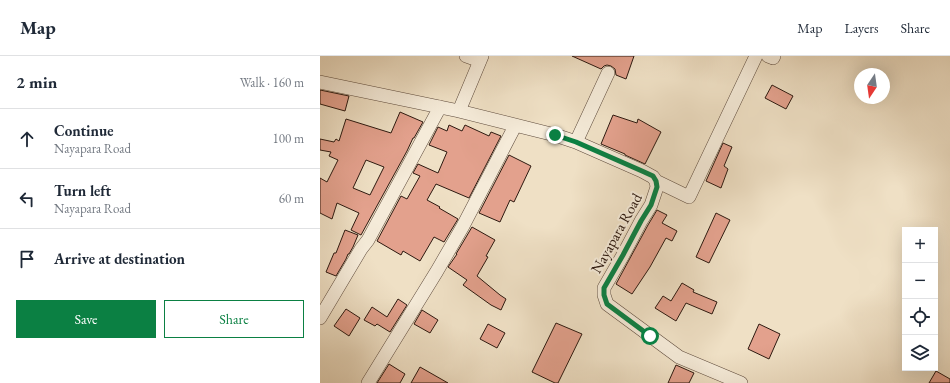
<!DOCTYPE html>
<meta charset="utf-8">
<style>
:root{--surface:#fff;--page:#f2f2f3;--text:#1f2937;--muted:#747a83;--line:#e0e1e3;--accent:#0b8043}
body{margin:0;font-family:"EB Garamond",serif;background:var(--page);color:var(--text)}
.controls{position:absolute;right:12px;bottom:12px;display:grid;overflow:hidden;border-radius:0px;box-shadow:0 4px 16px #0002}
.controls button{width:36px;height:36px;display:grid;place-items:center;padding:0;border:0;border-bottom:1px solid var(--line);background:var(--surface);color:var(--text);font:20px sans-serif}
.compass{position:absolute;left:534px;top:12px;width:36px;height:36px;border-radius:50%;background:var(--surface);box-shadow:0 4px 16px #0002;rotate:193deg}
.stop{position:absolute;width:12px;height:12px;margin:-9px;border:3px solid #0b8043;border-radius:50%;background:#fff}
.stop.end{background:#0b8043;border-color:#fff;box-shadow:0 1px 4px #0008}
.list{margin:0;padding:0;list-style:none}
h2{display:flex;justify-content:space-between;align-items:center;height:52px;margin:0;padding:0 16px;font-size:17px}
h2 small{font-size:13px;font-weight:400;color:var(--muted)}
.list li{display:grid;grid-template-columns:26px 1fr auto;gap:12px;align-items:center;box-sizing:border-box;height:60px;padding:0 16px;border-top:1px solid var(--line)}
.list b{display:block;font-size:15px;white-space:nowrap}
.list p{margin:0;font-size:13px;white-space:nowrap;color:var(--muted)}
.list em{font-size:13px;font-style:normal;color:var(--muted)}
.actions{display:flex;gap:8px;padding:12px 16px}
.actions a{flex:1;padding:9px 0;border:1px solid var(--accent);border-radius:0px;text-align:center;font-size:14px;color:var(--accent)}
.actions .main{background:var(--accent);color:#fff}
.icon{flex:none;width:22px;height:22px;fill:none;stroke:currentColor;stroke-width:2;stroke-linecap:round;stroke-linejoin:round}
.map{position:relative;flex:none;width:630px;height:327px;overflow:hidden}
header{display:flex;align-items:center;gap:24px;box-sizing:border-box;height:56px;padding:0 20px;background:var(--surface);border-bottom:1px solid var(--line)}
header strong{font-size:19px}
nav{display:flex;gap:22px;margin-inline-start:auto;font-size:14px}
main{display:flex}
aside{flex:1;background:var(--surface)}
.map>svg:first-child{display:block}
.building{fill:#e3a18d;stroke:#2d1910;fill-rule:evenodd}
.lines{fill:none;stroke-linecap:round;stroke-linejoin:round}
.minor-casing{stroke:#5e4b3d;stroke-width:14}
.minor{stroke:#f5ebd9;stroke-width:13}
.route{stroke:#0b8043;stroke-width:5}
.labels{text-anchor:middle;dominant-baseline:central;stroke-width:4;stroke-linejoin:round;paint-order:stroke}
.street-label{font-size:15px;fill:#2d1910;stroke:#f5ebd9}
</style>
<header>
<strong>Map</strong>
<nav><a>Map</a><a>Layers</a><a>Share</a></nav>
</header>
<main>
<aside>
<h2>2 min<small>Walk · 160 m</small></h2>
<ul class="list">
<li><svg class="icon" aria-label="ahead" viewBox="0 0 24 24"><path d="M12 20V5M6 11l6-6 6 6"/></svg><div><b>Continue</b><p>Nayapara Road</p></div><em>100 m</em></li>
<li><svg class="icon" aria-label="left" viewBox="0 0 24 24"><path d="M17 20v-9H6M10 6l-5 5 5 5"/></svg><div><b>Turn left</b><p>Nayapara Road</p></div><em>60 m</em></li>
<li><svg class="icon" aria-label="arrive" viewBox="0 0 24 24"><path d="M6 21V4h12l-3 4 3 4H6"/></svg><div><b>Arrive at destination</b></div></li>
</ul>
<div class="actions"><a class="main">Save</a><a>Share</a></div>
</aside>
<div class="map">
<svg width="630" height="327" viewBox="0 0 630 327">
<rect width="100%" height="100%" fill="#efe0c5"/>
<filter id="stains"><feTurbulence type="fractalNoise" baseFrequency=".005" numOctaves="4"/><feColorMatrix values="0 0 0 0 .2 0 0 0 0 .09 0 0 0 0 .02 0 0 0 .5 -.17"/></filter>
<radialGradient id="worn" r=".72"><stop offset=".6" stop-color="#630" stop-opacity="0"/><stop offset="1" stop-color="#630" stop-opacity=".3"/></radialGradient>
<path class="building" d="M252,0H314L306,23L296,19L295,13L291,10L287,9L284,10L281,13Z
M452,29L473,40L466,53L445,42Z
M0,34L29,40L25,55L0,48Z
M80,56L103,66L94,82H93L87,95L41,179L31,174L39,157L17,147L12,163L0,157V122L7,126L18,104L9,100L11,96L0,94V83L14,86L16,83L19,85L26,63L71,77ZM46,104L64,111L50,139L33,132Z
M293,59L317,67L318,63L341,76L325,108L305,99V98L281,88Z
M129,69L142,75L145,69L169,80L171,76L181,80L149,142L116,128L107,144L120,151L119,152L138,163L124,186L114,181L100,205L83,195L81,199L57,185L81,140L87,143L100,120L93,117L98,108L118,117L127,96L109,89L118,71L127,75Z
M403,87L412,91L404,110L408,113L401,132L386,125Z
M189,99L211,110L194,146L190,144L180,166L159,157Z
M337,154L347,159L342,167L357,175L352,185L346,182L330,211L312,238L296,228L328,169Z
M396,157L410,164L389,207L376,201Z
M152,171L175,184L166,200L168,201L157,220L180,239L186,243L181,254L171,249L143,229L147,224L128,211L137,198H136Z
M25,174L38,179L33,191L29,198H28L26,203L16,220L6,216L14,197H16Z
M362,227L374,234L373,236L397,246L392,258L366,247L356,265L335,252L343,240L351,245Z
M78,243L87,249L70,276L57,268L55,270L44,264L52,251L67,261Z
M26,253L40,262L29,280L14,270Z
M102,254L118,264L110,277L94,268Z
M236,267L262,278L238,327H235L212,316Z
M168,268L185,277L177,292L160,283Z
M439,268L460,278L449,303L428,293Z
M69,308L85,318L80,327H57Z
M356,309L374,317L369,327H348Z
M100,311L128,327H91Z
M616,315L630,323V327H609Z"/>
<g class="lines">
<defs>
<path id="minor" d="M146,0L160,5
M448,0L453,2L454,0
M0,26L139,55L235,79L256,86L322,115L333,121L336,125L337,131L331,149L321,165L303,199L284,232V239L287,248L359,301L421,327
M139,55L162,0
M256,86L288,17
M336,125L369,141L436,0
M0,262L41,193L48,184L120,51
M48,327L117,215L143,170L195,70"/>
</defs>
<use href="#minor" class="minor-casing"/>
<use href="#minor" class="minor"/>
</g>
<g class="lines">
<path class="route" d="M235,79L256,86L322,115L333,120L336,125L337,131L331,149L321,165L303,199L284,232V239L287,248L330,280"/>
</g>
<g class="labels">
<g class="street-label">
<text transform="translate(296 177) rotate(-61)">Nayapara Road</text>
</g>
</g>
<rect width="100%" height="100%" filter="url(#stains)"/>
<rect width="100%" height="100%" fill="url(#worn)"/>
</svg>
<div class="controls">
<button>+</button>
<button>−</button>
<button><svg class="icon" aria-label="locate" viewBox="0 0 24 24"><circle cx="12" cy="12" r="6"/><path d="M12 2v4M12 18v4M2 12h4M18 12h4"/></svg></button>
<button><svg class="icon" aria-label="layers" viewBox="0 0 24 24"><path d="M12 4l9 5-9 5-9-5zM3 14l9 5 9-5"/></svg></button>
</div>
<svg class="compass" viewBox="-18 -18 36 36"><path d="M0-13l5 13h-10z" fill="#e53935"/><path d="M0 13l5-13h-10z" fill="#747a83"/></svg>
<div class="stop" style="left:330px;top:280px"></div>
<div class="stop end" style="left:235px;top:79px"></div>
</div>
</main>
